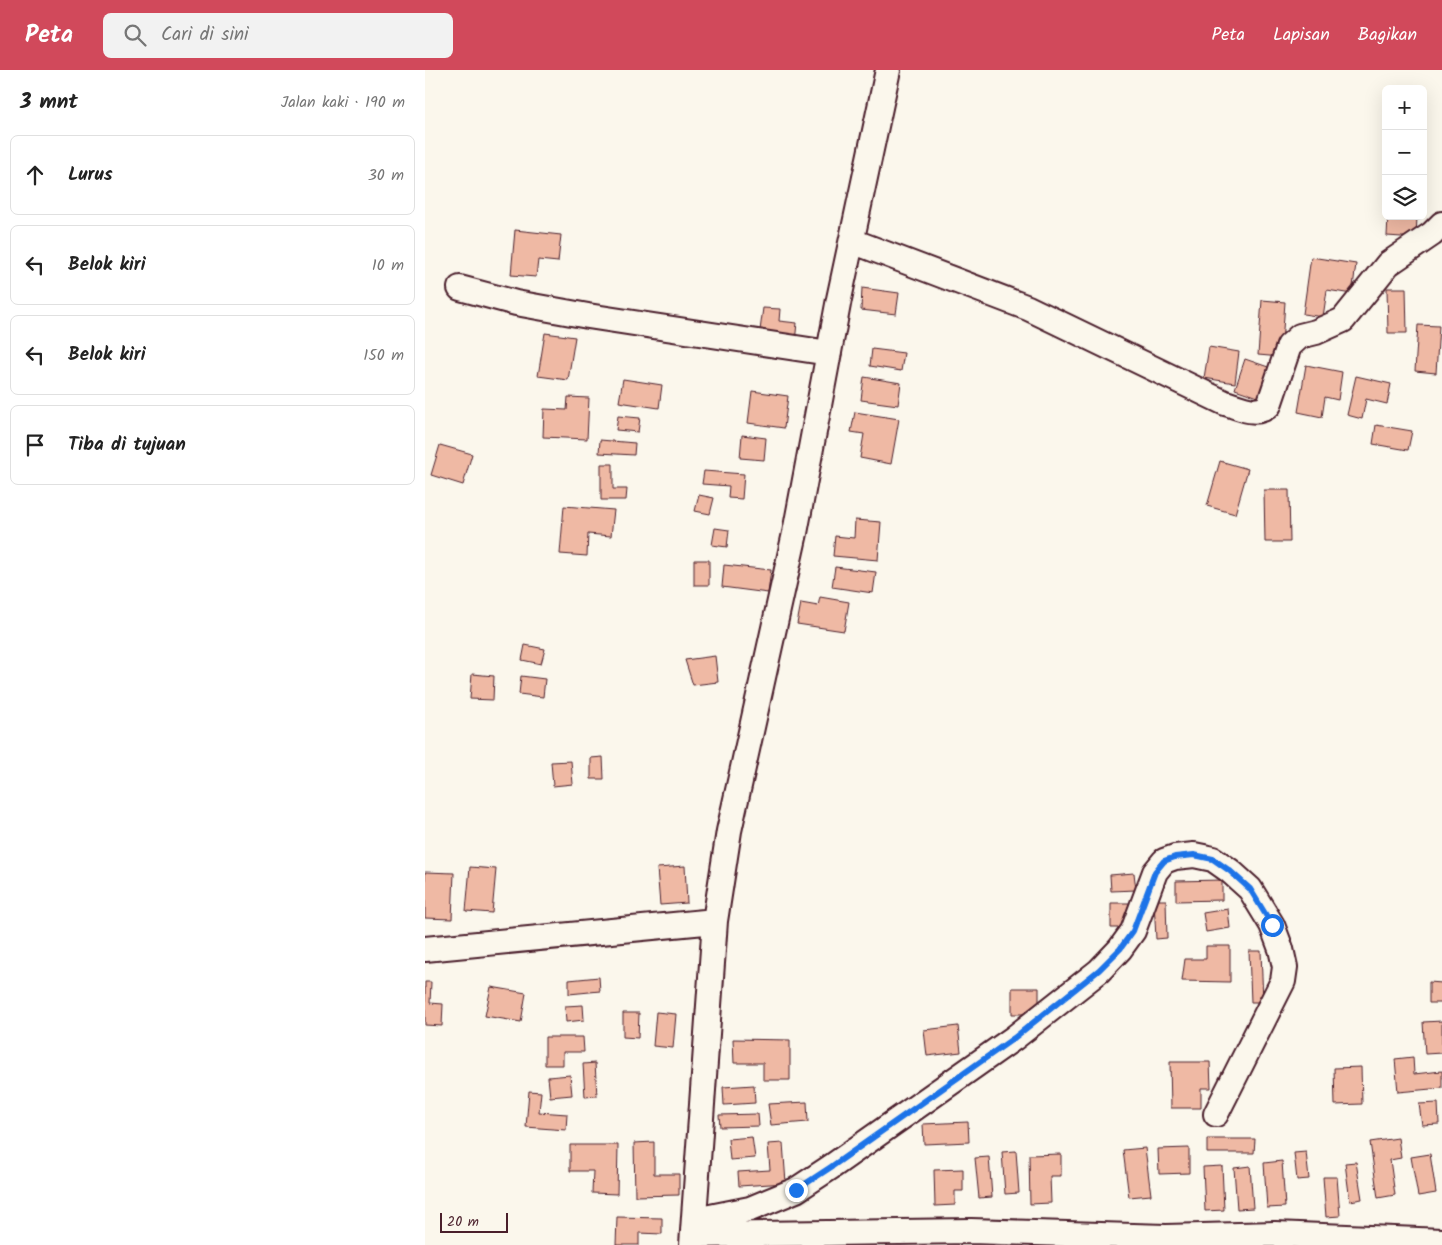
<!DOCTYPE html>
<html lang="id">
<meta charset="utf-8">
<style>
:root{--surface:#fff;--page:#f2f2f2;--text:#222;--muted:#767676;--line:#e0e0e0;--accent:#d1495b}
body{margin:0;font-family:Kalam,sans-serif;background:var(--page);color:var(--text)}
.controls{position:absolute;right:15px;top:15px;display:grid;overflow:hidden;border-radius:8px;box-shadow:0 5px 20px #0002}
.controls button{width:45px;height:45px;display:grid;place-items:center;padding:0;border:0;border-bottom:1px solid var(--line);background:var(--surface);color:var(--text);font:25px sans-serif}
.scale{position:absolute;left:15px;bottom:12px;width:68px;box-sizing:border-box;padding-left:5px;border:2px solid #4a1f2b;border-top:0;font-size:14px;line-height:18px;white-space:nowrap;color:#4a1f2b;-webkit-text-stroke:4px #fbf7ec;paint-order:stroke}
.stop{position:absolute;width:15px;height:15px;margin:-11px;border:4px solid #1a73e8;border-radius:50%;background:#fff}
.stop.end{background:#1a73e8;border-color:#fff;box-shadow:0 1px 5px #0008}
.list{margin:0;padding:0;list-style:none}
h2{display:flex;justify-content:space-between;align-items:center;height:65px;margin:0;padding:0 20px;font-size:21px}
h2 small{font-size:16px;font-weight:400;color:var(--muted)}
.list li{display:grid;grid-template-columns:32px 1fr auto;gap:15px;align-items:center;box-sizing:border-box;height:80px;margin:0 10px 10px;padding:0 10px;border:1px solid var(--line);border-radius:8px}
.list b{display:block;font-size:19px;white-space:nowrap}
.list em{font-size:16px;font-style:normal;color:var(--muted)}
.icon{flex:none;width:28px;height:28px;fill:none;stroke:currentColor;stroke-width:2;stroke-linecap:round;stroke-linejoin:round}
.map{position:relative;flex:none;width:1017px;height:1175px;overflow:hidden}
header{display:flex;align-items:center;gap:30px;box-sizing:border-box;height:70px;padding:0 25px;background:var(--accent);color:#fff}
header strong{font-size:24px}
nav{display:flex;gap:28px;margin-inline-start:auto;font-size:18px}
.search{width:350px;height:45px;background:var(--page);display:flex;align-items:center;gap:12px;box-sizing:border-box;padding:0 18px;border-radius:8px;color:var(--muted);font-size:19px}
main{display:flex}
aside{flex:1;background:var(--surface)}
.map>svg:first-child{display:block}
.building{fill:#efb9a4;stroke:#4a1f2b}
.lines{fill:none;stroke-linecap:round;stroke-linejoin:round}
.minor-casing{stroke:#4a1f2b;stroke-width:28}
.minor{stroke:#fbf7ec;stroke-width:24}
.route{stroke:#1a73e8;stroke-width:6}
</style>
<header>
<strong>Peta</strong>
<div class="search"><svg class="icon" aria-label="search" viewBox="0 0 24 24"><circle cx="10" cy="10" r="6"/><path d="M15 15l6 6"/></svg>Cari di sini</div>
<nav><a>Peta</a><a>Lapisan</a><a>Bagikan</a></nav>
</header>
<main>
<aside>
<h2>3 mnt<small>Jalan kaki · 190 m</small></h2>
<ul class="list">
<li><svg class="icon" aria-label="ahead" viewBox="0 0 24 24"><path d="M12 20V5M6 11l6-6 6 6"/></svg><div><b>Lurus</b></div><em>30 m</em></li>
<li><svg class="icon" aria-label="left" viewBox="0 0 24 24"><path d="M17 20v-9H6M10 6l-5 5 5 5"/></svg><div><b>Belok kiri</b></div><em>10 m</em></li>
<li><svg class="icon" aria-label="left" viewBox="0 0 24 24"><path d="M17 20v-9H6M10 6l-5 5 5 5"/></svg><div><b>Belok kiri</b></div><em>150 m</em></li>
<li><svg class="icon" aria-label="arrive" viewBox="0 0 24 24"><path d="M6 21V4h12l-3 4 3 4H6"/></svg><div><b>Tiba di tujuan</b></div></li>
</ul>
</aside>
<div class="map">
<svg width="1017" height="1175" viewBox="0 0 1017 1175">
<rect width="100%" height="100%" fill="#fbf7ec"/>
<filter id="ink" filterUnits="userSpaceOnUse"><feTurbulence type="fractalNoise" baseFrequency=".02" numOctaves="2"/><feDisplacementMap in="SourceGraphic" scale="10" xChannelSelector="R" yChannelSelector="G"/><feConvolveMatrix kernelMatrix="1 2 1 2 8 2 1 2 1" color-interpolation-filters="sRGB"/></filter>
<g filter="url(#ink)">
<path class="building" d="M963,146H992L991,168L962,166Z
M90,160L136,165L133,192L113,190L111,207L86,205Z
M886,187L931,194L927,224L902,220L898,247L878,244Z
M437,218L474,223L471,244L436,240Z
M962,218H981L982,263H963Z
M837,230L860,232L856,287L833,285Z
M338,238L355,239L354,251L372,253L370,272L334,268Z
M993,255L1014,256L1011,303L990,301Z
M120,263L150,267L143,310L113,306Z
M784,277L814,282L810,313L779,308Z
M447,279L479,283L476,301L445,296Z
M820,289L849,299L839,329L810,319Z
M881,295L917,302L913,330L900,327L897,347L873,342Z
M931,306L966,314L962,334L941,329L937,349L922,345Z
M439,307L476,313L473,335L436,330Z
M198,309L237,315L234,338L194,332Z
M327,321L363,326L359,358L323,353Z
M143,327L164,328L162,369L118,367L119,339L142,340Z
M430,342L474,349L466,394L435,388L439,364L426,362Z
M193,346L215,348L213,362L191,360Z
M951,355L987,361L983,380L948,374Z
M317,365L341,368L339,390L315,388Z
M175,370L210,373L209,385L174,383Z
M15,375L47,384L38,415L6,405Z
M795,391L823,399L810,444L782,436Z
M176,394H188V419H202L201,430H176Z
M279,401L319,404L317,429L303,428L304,416L277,414Z
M839,420H864L865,472H840Z
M274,425L289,428L285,444L270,441Z
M139,436L189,440L186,466L163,464L162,486L135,484Z
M430,450L456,452L453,490L408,486L410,466L429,468Z
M290,458L304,460L302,477L287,475Z
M269,490H284V515H269Z
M299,495L346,500L343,523L297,517Z
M410,497L451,502L448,523L407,517Z
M395,527L424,532L419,561L372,554L376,533L393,536Z
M100,575L120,579L116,594L97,590Z
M290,586L293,612L268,615L260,590Z
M47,604L69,606L68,630L45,629Z
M96,606L120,609L118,627L94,624Z
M178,687L179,709H166V688Z
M146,691L148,714L128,716L126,692Z
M260,796L262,833L235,835L232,798Z
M45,797L71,799L67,843L41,841Z
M0,802L29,803L27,849L0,848Z
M709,803L711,820L686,821L685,805Z
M797,810V830L751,831V811Z
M729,830H741L742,868L731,869Z
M686,833H707L708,858H686Z
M803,839L805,858L781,862L778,843Z
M781,876H805V912L757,911L760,889H781Z
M824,881H836L838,932H826Z
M174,907L175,921L144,924V910Z
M0,912H6L5,933L18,934L17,956L0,955Z
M1004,912L1017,913V933H1004Z
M66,917L101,923L96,952L60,946Z
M587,918H614V944H587Z
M158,935L159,950L141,952L140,936Z
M231,942L251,944L248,978L228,976Z
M198,943H214L213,968L198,967Z
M1017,951V983L1000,984L998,952Z
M533,956L536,982L502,986L499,960Z
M120,967H158L159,982H138V995H120Z
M308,969L365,970V1010H338V993H309Z
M988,987L989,1004L1017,1001V1018L973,1022L970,989Z
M745,992H785L786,1018H776V1038H746Z
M170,993L172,1026L160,1027L158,994Z
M936,997L937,1034L910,1035L909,998Z
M145,1005L147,1025L125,1027L123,1007Z
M329,1015L330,1033L299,1035L298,1017Z
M104,1021L116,1022L114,1042L142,1044L141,1060L101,1057Z
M382,1032L383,1052L346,1055L343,1034Z
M1013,1033L1014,1054L997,1055L994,1034Z
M333,1044L334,1056L295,1057L294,1045Z
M543,1052L544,1072L499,1074L498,1054Z
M327,1067L330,1088L305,1090L303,1069Z
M973,1068L976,1088L965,1090L970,1125L953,1128L945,1072Z
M782,1069H830L829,1083H782Z
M229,1072V1104H254V1125L210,1126L209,1073Z
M358,1073L361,1113L314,1116L313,1102L345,1100L343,1074Z
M145,1075H193L192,1124L167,1123L168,1101H145Z
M720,1078L726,1125L704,1127L698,1080Z
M764,1078V1103L734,1104L733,1079Z
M591,1081L594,1123L580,1124L577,1082Z
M881,1082L884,1109L872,1110L869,1083Z
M636,1084V1106H625L626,1133L605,1134L604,1085Z
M1005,1084L1011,1123L993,1126L986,1087Z
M564,1087L567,1127L554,1128L550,1088Z
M857,1091L860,1137L842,1138L839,1093Z
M931,1092L937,1129L925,1131L920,1093Z
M797,1096L799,1140L780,1141L778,1097Z
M825,1096L828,1138L812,1139L809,1098Z
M538,1099V1121H530V1135L510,1136L509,1100Z
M898,1107H912L915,1146L901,1147Z
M192,1147L237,1148V1164L214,1163V1175H191Z"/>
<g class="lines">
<defs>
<path id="minor" d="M427,171L603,238L800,333C815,337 831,347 844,335L864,276L875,266L891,262L918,250L963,194L1007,164L1017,154
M35,218L91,233L163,246L404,283
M0,879L290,851
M270,1150L325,1139L371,1120L406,1097L589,968L674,901L695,879L708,861L730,802L739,791L750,787L769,785L788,789L805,801L825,819L847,855L856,879L860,897L858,911L791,1044
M269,1165L546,1161L741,1167L850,1164L1017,1171
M267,1175L290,851L304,761L370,463L414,229L463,0"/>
</defs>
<use href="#minor" class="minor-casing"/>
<use href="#minor" class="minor"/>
</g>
</g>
<g class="lines" filter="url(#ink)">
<path class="route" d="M371,1120L406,1097L589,968L674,900L695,879L708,861L730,802L739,791L750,787L769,785L788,789L805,801L825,819L847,855"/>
</g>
</svg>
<div class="controls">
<button>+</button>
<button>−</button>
<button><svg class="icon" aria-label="layers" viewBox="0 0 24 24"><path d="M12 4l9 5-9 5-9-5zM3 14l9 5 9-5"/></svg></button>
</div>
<div class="scale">20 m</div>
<div class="stop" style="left:847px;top:855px"></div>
<div class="stop end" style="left:371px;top:1120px"></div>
</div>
</main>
